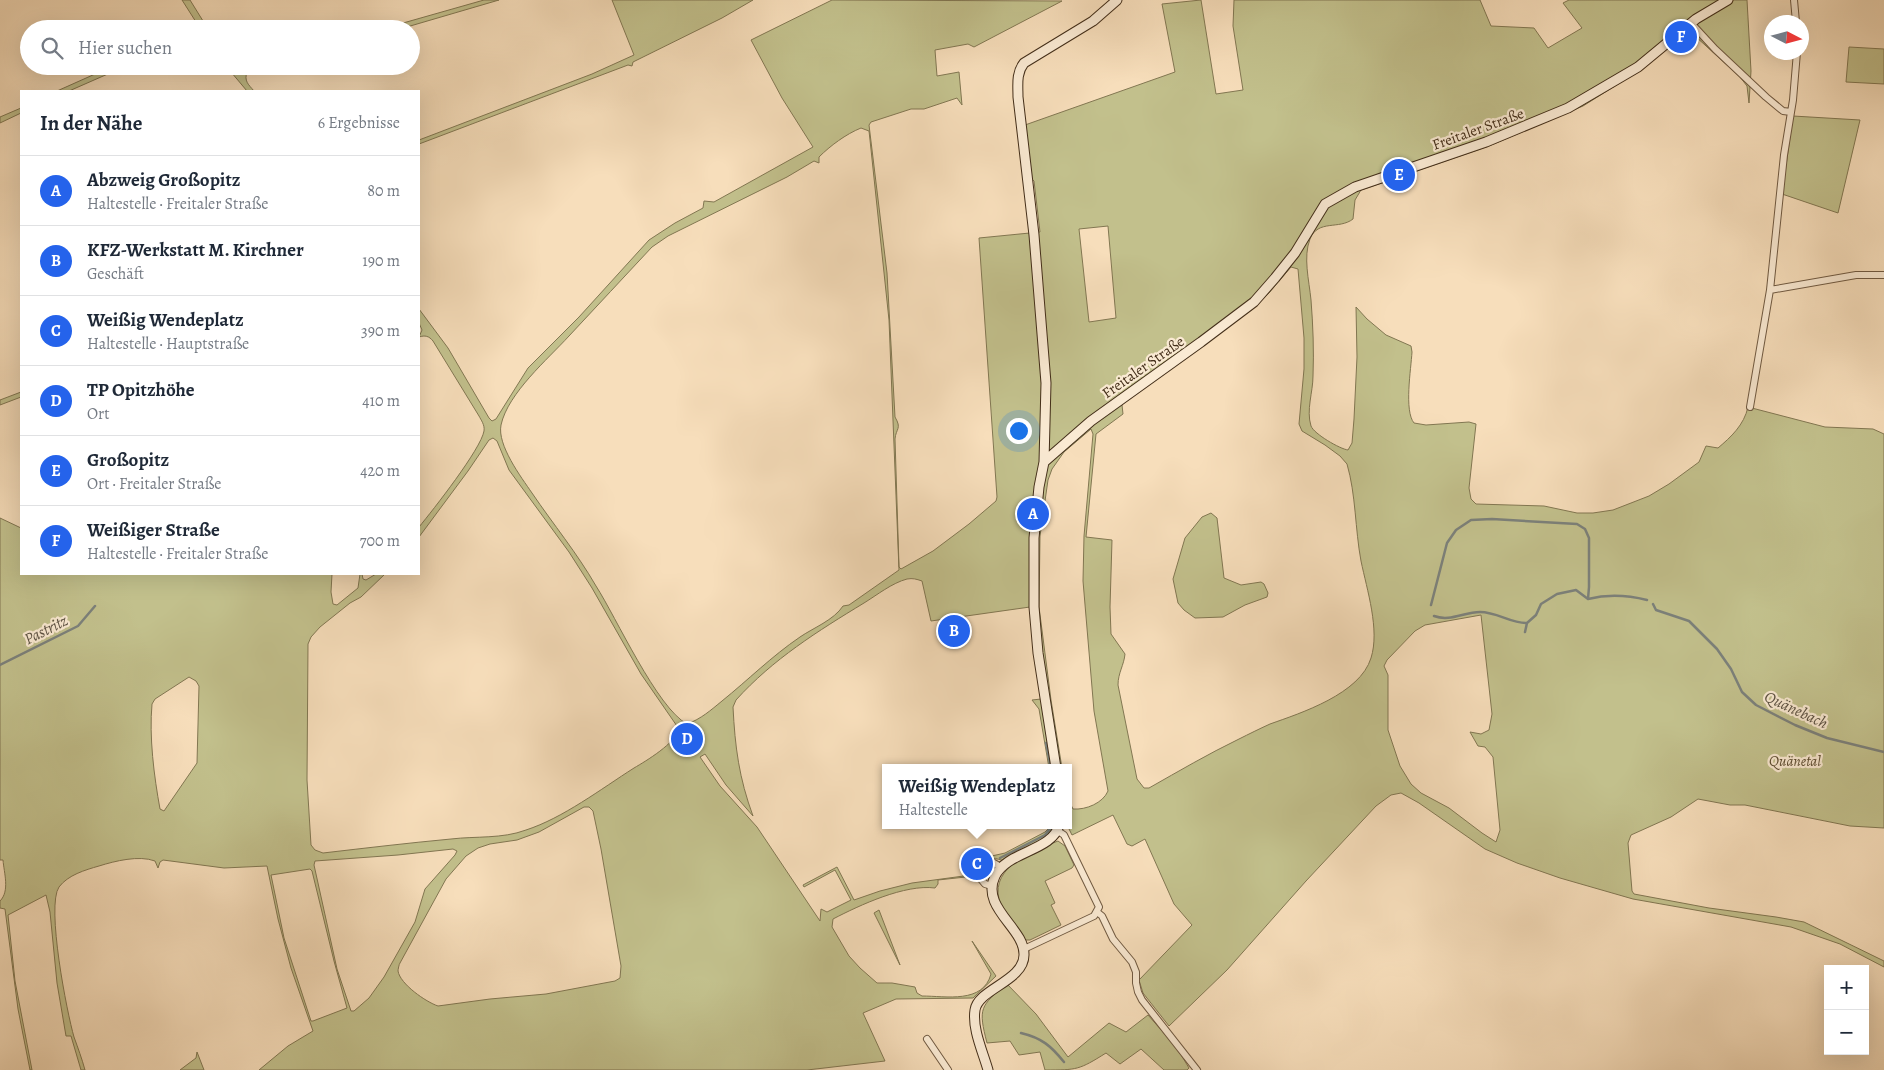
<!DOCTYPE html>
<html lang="de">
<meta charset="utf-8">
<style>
:root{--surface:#fff;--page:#f6f6f7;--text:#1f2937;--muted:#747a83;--line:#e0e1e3;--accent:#2563eb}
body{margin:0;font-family:Alegreya,serif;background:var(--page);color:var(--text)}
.controls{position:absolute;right:15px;bottom:15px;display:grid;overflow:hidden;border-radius:0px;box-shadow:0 5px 20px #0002}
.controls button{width:45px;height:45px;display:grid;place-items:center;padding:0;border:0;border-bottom:1px solid var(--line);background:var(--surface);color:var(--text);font:25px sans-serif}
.compass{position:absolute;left:1764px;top:15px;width:45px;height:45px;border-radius:50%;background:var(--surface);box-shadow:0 5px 20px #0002;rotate:96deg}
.you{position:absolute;left:1018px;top:430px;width:18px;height:18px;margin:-12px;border:4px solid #fff;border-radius:50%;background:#1a73e8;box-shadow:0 0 0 8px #1a73e833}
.badge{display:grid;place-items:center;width:32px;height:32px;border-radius:50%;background:var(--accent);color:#fff;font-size:16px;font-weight:700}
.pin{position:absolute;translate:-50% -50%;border:2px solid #fff;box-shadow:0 1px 5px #0006}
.popup{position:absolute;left:882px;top:764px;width:190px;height:65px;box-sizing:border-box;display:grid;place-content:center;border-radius:0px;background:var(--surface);filter:drop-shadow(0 1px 4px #0005);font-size:16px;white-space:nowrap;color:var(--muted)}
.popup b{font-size:19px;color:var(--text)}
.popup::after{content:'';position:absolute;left:50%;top:100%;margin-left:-10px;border:10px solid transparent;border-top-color:var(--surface)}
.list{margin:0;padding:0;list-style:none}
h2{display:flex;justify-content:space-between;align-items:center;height:65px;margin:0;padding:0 20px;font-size:21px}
h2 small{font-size:16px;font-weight:400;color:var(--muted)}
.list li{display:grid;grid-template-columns:32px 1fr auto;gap:15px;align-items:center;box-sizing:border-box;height:70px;padding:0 20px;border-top:1px solid var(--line)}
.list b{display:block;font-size:19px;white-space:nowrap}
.list p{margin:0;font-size:16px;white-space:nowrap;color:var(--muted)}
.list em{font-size:16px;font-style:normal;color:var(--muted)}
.icon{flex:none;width:28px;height:28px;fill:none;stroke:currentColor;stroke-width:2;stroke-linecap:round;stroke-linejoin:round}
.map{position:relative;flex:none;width:1884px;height:1070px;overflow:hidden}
.search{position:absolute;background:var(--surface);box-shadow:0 5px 20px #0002;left:20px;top:20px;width:400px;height:55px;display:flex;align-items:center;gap:12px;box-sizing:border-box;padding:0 18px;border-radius:28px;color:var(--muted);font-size:19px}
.panel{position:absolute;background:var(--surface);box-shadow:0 5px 20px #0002;left:20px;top:90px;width:400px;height:485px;border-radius:0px}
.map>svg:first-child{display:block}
.green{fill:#c2c08c;stroke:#827752;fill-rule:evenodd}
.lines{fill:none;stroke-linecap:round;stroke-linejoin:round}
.stream{stroke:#7c817b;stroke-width:2.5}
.street-casing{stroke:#705a42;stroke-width:8}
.secondary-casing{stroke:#432e19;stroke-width:11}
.street{stroke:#faead3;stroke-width:6}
.secondary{stroke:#faead3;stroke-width:9}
.labels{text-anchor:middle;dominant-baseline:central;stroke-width:4.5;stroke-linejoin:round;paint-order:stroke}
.street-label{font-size:15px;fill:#432e19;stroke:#faead3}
.park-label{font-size:15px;font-style:italic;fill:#5c4b30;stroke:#faead3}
.water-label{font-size:16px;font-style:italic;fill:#5b5142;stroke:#faead3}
</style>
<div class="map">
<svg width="1884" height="1070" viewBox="0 0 1884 1070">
<rect width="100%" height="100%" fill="#f7debb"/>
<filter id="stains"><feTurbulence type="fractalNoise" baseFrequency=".004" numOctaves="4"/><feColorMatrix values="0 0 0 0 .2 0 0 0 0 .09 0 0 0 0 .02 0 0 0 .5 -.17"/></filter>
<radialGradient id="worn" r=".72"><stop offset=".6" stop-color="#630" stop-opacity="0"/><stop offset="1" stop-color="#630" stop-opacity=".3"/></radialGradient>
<path class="green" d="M182,0H190L208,29H197L196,22Z
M484,0H499L400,29H382Z
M612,0H753L722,18L633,62L632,66L628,65L419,144V140L592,74L634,55Z
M832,0L1062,1L974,47L968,44L935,50L937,76L959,72L962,105L957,98L924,109H911L871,122L869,125L887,273L895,417C902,429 896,428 895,439L899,567L901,569L933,551L969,524L996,501L997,497L979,238L1040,232L1034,181L1031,178L1025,125L1175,72L1162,4L1201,0L1216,94L1243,90L1233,26L1234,0H1480L1491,26L1534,28L1548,48L1582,28L1563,3L1569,0H1747L1751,71L1749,103L1747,86L1740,77L1694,35L1684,34L1642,69L1583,106L1489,146L1361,190L1355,200L1353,219C1339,230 1318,219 1310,239C1303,257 1309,280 1311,300C1313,325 1314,351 1313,376C1313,392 1306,410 1311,426C1314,434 1340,449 1348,450L1352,443L1354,419L1357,357L1356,307L1367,319L1386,335L1411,346L1412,352C1411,369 1404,411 1414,423L1426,425L1469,422L1476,424L1469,488L1471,499L1476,504L1544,506L1577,513H1593L1613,510L1649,496L1669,484L1699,462L1706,446L1718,448C1731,437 1744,425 1748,407L1825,427L1873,429L1884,434V828L1850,826L1745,805H1730L1698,799L1671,817L1631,835L1628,843L1632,891L1634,894L1709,908L1776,917L1804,922L1884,961V967L1840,944L1791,927L1633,899L1560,878L1517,863L1485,849L1419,803L1401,793L1391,795L1376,806L1306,881L1227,970L1169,1026L1143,993L1139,980L1192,925L1174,904L1145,839L1132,846L1127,844L1113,815L1072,835L1067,825L1068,799L1073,809C1086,810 1103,803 1108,791L1094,711L1083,581L1084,536L1093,434L1091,429L1064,452L1052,469L1048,480L1040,536L1039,607L1051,700L1062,768H1049L1039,709L1032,700L1041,699L1030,607L931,621L922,581C916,579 913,578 907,579C892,583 877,595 864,603C818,631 773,659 736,700L733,707C735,747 739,778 753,816L726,785L705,754L700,757L720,786L757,827L820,921L821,909L827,912L851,900L835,870L804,887L803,885L837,867L854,900L880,891L912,883L971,875L978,862L983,858L1005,853L1045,832L1052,825H1056L1046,837L1004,861C988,855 977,858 975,876L938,880V884L935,888C905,884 860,905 833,919L832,927L849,956L860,968L877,983H892L915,987L917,993L922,996C946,996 983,1004 991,974L972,941L996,976L973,998L896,999L863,1013L885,1061L807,1070H259L288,1046L313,1031L291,968L278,919L267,866L224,868L163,860L160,862L158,868L155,861C139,855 115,861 99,866C85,870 68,875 59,887C46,906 67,1013 74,1037C78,1048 82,1059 85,1070H81L71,1036H66L57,983L50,912L46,895L8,915L15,981L32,1070H30L18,1009L5,909L0,908V901C10,891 4,873 3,860H0V518L21,528V574H332L331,592L333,604L337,605L358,588L360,574H362L363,579L366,580L376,574H385L361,597L350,603L320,627L311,637L308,644L307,780L311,845L315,850L323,853C366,848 408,843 451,839C476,836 502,839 526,830C563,818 601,789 634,768C646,761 676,743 679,729L641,674L592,588L569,552L509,470L497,441L493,438L489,440L468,471L419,537V527C433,510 481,449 484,431C485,425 481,420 479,416L433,341C429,336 425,335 419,337L422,330L419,323V309L448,348L489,418L492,421L496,419L528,368L579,317L649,240L675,223L703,208L704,201L714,202L813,147L782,98L751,40ZM861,128L869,131L870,140L889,320L899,570L849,605L843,606C834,620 813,628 800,637C772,656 748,680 722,701C711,710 701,719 687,724C657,708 616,617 596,586C577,553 553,524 532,493C521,477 497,445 501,425C508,393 548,359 569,336C597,306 624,277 652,247L668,236L787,177L814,161L819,163V157C830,146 846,134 861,128ZM1108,226L1116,318L1089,322L1079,229ZM1291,267L1298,269L1304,338V369L1299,424L1302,431L1325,445L1340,456L1347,464C1356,495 1355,529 1361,561C1367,590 1380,630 1371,658C1360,694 1301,713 1270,724C1259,729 1249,734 1239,739C1208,754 1179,771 1149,788H1144L1137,779L1118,685C1118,673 1124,665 1125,654L1111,634L1110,607L1112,540L1086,537L1096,434L1123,414L1122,405L1126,401L1254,308L1269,293ZM1481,615L1492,714L1489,730L1481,734L1470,732L1478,746L1485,747L1493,757L1500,830L1496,842L1482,833L1449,808L1421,793L1411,784L1400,766L1388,730V675L1384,666L1387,660L1415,631L1425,625ZM189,677L196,681L199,686L197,763L164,811L160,809C154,776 149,737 152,704L155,699ZM584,807H589L593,811L601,849L621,966L620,978L615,981L546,994L490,999L438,1006C426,1002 400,984 398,971C398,970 399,964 400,963L446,879L466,856L478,848L490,844L517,840L539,832ZM453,849L457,851L455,855L425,889L415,922L384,977L369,998L354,1011H351L337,969L314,865L315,861L398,855ZM310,869L312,871L334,961L347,1008L313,1021H311L284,938L271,875Z
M1849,47L1884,49V84L1846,82Z
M113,66H126L69,91H57Z
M226,66H261L247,72C244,81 248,84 254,91H247Z
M21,108V113L0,123V117Z
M1793,116L1860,120L1838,213L1782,194Z
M21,392V397L0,405V400Z
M1211,513L1217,518L1224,578L1241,585L1261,582L1264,584L1268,593L1267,597L1245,605L1223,617L1195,618L1184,610L1178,603L1173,579L1185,538L1202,517Z
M1058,841L1065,846L1074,865L1072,868L1045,881L1055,903L1051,905L1061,925L1030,940H1024C1016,928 1003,914 999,899C991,866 1034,851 1058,841Z
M879,910L900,965L874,913Z
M1007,984L1036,1014L1068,1057L1109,1023L1126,1032L1148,1015L1177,1048L1189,1068L1187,1070H1164L1141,1049L1120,1064L1106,1053C1079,1070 1077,1070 1045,1070L1040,1052L1019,1055L1010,1041L987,1043C978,1008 980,1006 1007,984Z
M197,1052L204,1070H180L196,1058Z"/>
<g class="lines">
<path class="stream" d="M1653,604L1656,610L1689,621L1717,649L1731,669L1742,692L1756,705L1795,725L1827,738L1884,752
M1431,605L1447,543L1456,530L1471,520L1492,519L1577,524L1585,529L1589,538V587L1588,599
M1434,616C1450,622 1464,612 1480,612C1497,612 1510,623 1526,623
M1525,632L1527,623L1536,615L1541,604L1557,594L1576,590L1588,599C1608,594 1627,595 1647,600
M0,665L78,626L95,606
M1046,743L1051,768
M1000,858L1045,835L1053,825
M1021,1033C1042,1038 1051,1046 1064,1062"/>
<defs>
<path id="street" d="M1794,0L1796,22
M1691,23L1715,49L1766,97L1783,111L1791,112
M1770,290L1856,275H1884
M1750,407L1770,290L1784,155L1793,100L1797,52
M992,886L985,884L979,877L981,867L986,862L994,863L1001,867
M1097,912L1102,916L1113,939L1132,962L1136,972V983L1138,992L1142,1000L1197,1070
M1024,949L1094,916L1099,907L1064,835L1058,831
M927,1039L948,1070"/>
<path id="secondary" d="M1044,462L1091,421L1201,342L1254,302L1275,278L1295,253L1325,204L1355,187L1486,142L1568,108L1638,67L1696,19L1728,0
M1056,768L1038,653L1034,607V538L1039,487L1044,462L1046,383L1034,235L1018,97C1018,85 1016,73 1024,63L1093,21L1117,0
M988,1070C983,1052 972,1029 975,1010C978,989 1024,981 1024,955C1025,928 980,908 995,876C1007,851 1053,851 1059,825"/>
</defs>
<use href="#street" class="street-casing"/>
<use href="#secondary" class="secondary-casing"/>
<use href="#street" class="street"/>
<use href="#secondary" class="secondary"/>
</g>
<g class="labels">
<g class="street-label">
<text transform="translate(1478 129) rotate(-20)">Freitaler Straße</text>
<text transform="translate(1143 367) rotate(-35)">Freitaler Straße</text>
</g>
<g class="park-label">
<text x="1795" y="761">Quänetal</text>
</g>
<g class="water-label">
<text transform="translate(46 630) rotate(-27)">Pastritz</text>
<text transform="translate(1796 710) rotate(25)">Quänebach</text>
</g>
</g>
<rect width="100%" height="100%" filter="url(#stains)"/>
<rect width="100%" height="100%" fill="url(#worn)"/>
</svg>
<div class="controls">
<button>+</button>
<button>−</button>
</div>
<svg class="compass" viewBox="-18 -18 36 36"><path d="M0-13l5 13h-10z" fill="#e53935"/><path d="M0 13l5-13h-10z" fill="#747a83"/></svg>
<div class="you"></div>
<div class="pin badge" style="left:1033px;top:514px">A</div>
<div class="pin badge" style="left:954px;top:631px">B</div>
<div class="pin badge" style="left:977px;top:864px">C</div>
<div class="popup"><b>Weißig Wendeplatz</b>Haltestelle</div>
<div class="pin badge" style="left:687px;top:739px">D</div>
<div class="pin badge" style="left:1399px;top:175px">E</div>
<div class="pin badge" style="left:1681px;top:37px">F</div>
<div class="search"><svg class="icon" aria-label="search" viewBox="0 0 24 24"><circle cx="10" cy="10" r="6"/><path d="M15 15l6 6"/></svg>Hier suchen</div>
<section class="panel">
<h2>In der Nähe<small>6 Ergebnisse</small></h2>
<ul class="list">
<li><span class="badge">A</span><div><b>Abzweig Großopitz</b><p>Haltestelle · Freitaler Straße</p></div><em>80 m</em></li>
<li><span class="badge">B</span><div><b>KFZ-Werkstatt M. Kirchner</b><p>Geschäft</p></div><em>190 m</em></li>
<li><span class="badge">C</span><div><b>Weißig Wendeplatz</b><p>Haltestelle · Hauptstraße</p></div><em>390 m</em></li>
<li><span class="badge">D</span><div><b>TP Opitzhöhe</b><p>Ort</p></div><em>410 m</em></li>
<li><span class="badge">E</span><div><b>Großopitz</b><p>Ort · Freitaler Straße</p></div><em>420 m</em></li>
<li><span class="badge">F</span><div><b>Weißiger Straße</b><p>Haltestelle · Freitaler Straße</p></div><em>700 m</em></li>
</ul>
</section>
</div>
